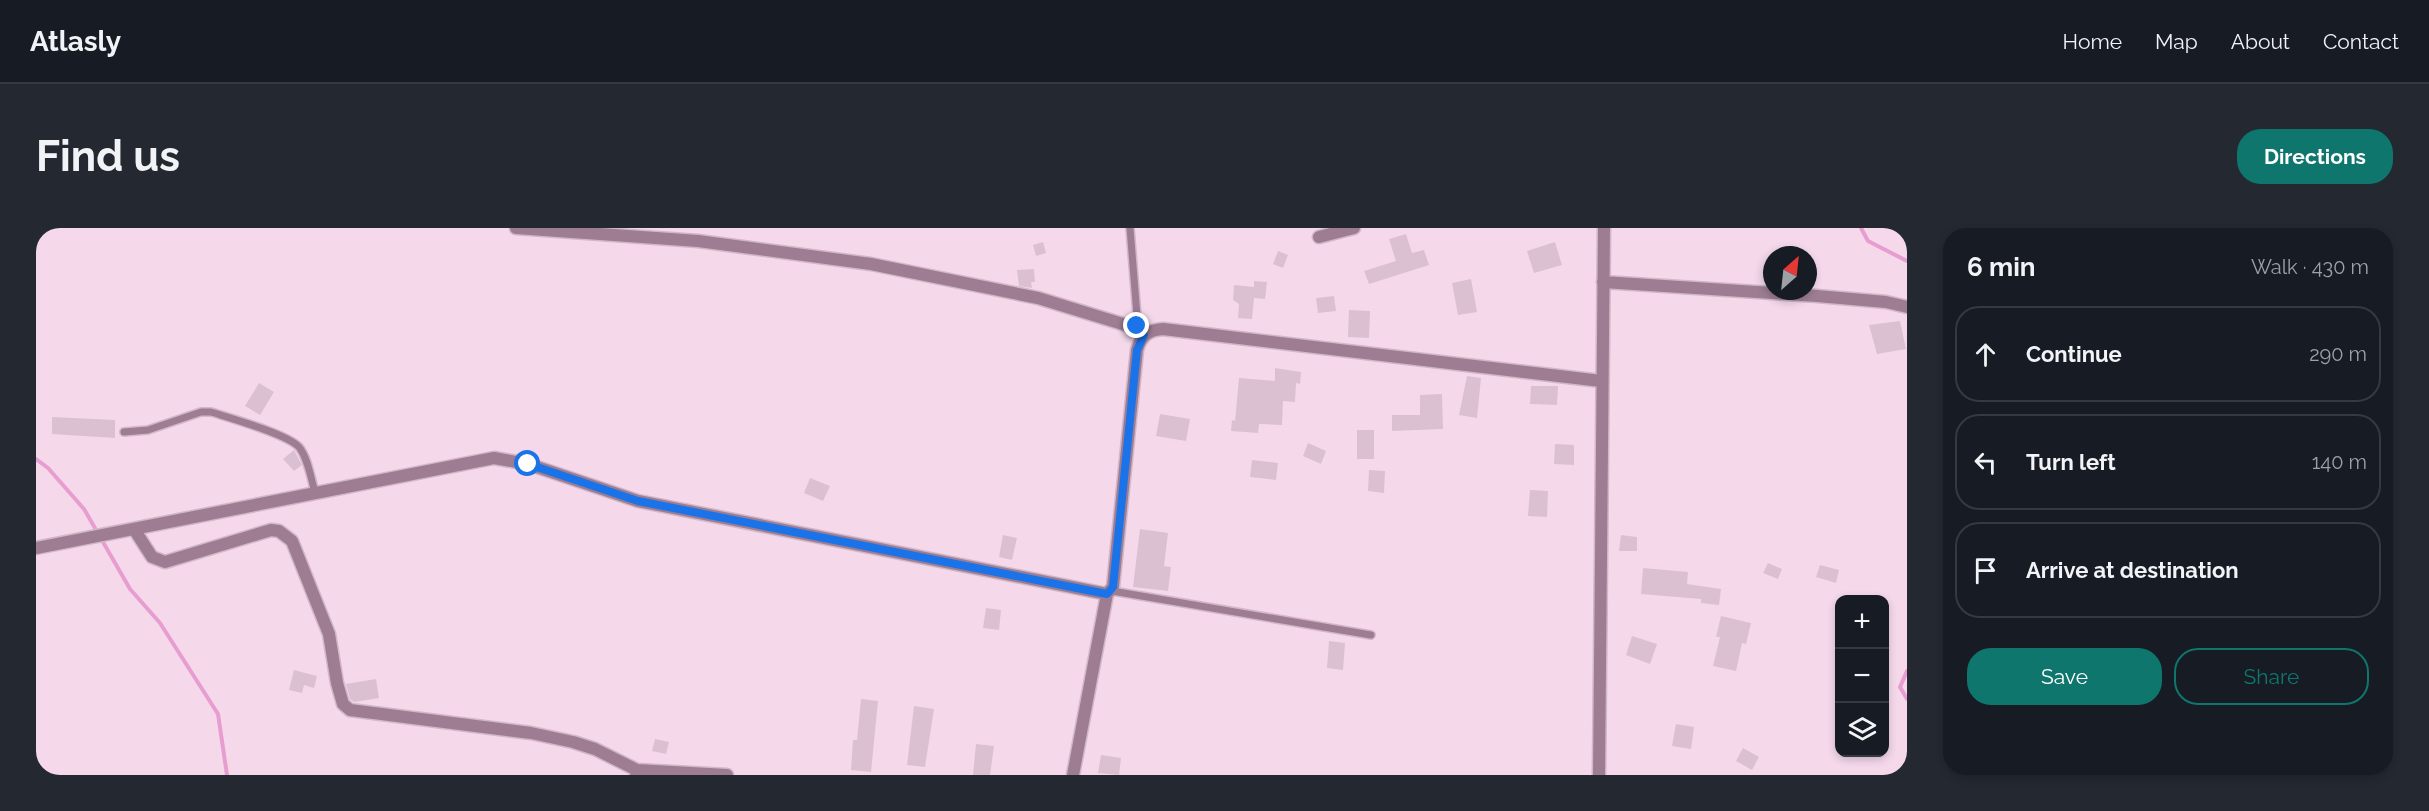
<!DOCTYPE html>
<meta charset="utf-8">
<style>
:root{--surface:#171b24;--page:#242831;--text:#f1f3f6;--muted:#9ea1a6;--line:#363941;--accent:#0f766e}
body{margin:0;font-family:Raleway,sans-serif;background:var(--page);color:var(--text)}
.controls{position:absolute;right:18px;bottom:18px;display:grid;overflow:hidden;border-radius:12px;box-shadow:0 3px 9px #0003}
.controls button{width:54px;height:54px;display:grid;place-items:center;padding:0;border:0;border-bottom:2px solid var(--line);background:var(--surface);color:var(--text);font:30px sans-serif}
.compass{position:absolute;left:1727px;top:18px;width:54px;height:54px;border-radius:50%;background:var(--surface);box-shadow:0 3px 9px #0003;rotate:27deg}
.stop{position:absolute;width:18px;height:18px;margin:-14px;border:4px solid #1a73e8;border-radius:50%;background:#fff}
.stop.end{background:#1a73e8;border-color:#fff;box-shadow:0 2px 6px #0008}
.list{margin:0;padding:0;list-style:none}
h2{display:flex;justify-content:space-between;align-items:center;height:78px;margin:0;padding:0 24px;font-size:26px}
h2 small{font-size:20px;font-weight:400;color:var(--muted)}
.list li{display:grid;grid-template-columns:39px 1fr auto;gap:18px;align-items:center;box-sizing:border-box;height:96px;margin:0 12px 12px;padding:0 12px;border:2px solid var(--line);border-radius:24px}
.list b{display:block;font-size:22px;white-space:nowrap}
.list em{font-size:20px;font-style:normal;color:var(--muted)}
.actions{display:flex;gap:12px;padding:18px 24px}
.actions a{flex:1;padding:14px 0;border:2px solid var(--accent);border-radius:24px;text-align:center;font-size:21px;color:var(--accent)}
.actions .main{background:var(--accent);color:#fff}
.icon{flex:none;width:33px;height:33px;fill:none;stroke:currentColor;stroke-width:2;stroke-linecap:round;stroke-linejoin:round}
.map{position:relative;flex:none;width:1871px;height:547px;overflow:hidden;border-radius:24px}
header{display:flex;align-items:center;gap:36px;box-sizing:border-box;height:84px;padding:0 30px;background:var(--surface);border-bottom:2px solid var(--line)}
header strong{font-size:28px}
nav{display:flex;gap:33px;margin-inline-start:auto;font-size:21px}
.intro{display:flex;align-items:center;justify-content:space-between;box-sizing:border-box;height:144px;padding:0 36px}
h1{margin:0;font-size:42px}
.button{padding:15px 27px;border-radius:24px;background:var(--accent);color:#fff;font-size:21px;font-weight:700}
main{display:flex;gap:36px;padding:0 36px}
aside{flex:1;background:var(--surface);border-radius:24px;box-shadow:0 3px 9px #0003}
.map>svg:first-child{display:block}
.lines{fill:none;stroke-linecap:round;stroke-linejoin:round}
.stream{stroke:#e89dd1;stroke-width:4}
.building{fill:#dbc0d2}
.service-casing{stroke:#d1b8c8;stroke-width:10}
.minor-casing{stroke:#d1b8c8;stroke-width:15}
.service{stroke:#9e7d93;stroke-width:7}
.minor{stroke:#9e7d93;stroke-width:12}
.route{stroke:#1a73e8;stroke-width:8}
</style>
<header>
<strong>Atlasly</strong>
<nav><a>Home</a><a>Map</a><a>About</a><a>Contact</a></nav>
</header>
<div class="intro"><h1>Find us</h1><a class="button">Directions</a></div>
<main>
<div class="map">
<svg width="1871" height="547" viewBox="0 0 1871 547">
<rect width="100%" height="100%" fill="#f5d9eb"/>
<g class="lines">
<path class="stream" d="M1825,0L1832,13L1871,33
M0,231L12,240L48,281L94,361L124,395L182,486L191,547
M1871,443L1864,459L1871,471"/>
</g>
<path class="building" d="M1370,6L1376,25L1388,22L1393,37L1333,56L1328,43L1360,33L1353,11Z
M1007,14L1010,25L1000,28L997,17Z
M1519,14L1526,37L1498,45L1491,23Z
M1242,23L1252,27L1247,40L1237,36Z
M998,41L999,54H995L996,60L983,58L981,42Z
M1435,51L1441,84L1422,87L1416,55Z
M1218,53L1231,54L1229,71L1218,70L1216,91L1202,90L1203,76L1197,72L1198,57L1218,59Z
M1298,68L1300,83L1282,85L1280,70Z
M1313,82L1334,83L1333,110L1312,109Z
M1864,93L1870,121L1841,126L1833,97Z
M1239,140L1265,144L1264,156L1260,155L1259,174L1247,173L1246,197L1223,196L1222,205L1195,203L1196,192L1199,193L1203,150L1239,153Z
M1431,148L1445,150L1441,190L1423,187Z
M223,155L238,164L224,187L209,178Z
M1495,158H1522L1521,177L1494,176Z
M1406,166L1407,201L1356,203V187H1384V167Z
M1124,186L1154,191L1150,213L1120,208Z
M16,189L79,192V210L16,206Z
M1321,202H1338V231H1321Z
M1272,215L1290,223L1285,236L1267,228Z
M1519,216L1538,217V237L1518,236Z
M258,222L266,237L258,243L247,231Z
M1216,232L1242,235L1240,252L1214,249Z
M1333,242L1349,243L1348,265L1332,263Z
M774,250L794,258L787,273L768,265Z
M1494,262L1512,263L1511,289L1492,288Z
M1104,301L1132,305L1128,338L1135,339L1132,363L1097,359Z
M967,307L981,310L976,332L963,329Z
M1585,307L1601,309V323H1583Z
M1732,335L1746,341L1742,351L1727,345Z
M1784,337L1803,342L1800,355L1780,349Z
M1607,340L1652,344L1651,356L1685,361L1683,377L1665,375V371L1605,366Z
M950,380L965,382L963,402L947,400Z
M1685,388L1715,395L1710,416L1706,415L1700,443L1677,438L1684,409H1680Z
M1596,408L1621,416L1614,436L1590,427Z
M1293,413L1309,415L1307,442L1291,440Z
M258,442L281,448L278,460L268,457L266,465L253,462Z
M340,451L343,470L318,474L314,471L310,456Z
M825,471L842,473L835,544L815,542L817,512H821Z
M878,478L898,481L889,539L871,537Z
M1640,496L1658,499L1655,521L1636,518Z
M619,511L633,514L630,526L616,523Z
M940,516L958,518L954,547H937Z
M1707,520L1723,529L1716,542L1700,533Z
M1065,527L1085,530L1083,547L1062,545Z"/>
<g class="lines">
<defs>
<path id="service" d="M1094,0L1102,100
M88,204L112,202L165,184H175C194,190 251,206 263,219C272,230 275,251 279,264
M1076,363L1335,407"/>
<path id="minor" d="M480,0L662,13L835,36L1002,70L1103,101
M1283,9L1318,0
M1567,54L1781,68L1850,74L1871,79
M98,301L116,329L129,334L235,302L243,303L256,313L293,406L301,455L307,476L314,482L495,505L537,514L559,521L601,542
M0,320L458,230L492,236L602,273L1071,366L1077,359L1101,122C1105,107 1113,102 1127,101L1565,153
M600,547L601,542L691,547
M1037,547L1071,366
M1563,547L1568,0"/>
</defs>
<use href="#service" class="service-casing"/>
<use href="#minor" class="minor-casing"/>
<use href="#service" class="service"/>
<use href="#minor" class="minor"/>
</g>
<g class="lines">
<path class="route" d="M492,236L602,273L1071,366L1077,359L1101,122L1108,107L1101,98"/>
</g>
</svg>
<div class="controls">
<button>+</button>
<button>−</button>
<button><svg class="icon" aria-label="layers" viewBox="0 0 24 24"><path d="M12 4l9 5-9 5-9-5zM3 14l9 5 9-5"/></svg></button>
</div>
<svg class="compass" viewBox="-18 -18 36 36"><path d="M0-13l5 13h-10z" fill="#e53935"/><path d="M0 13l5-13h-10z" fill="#9ea1a6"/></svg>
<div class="stop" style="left:492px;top:236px"></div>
<div class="stop end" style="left:1101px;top:98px"></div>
</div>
<aside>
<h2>6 min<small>Walk · 430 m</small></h2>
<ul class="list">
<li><svg class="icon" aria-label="ahead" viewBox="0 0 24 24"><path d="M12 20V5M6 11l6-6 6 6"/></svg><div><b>Continue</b></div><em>290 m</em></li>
<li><svg class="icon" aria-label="left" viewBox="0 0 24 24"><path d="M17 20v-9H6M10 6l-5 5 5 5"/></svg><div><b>Turn left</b></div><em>140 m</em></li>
<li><svg class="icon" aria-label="arrive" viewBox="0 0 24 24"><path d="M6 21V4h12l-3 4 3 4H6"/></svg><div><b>Arrive at destination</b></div></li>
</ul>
<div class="actions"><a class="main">Save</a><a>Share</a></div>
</aside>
</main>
